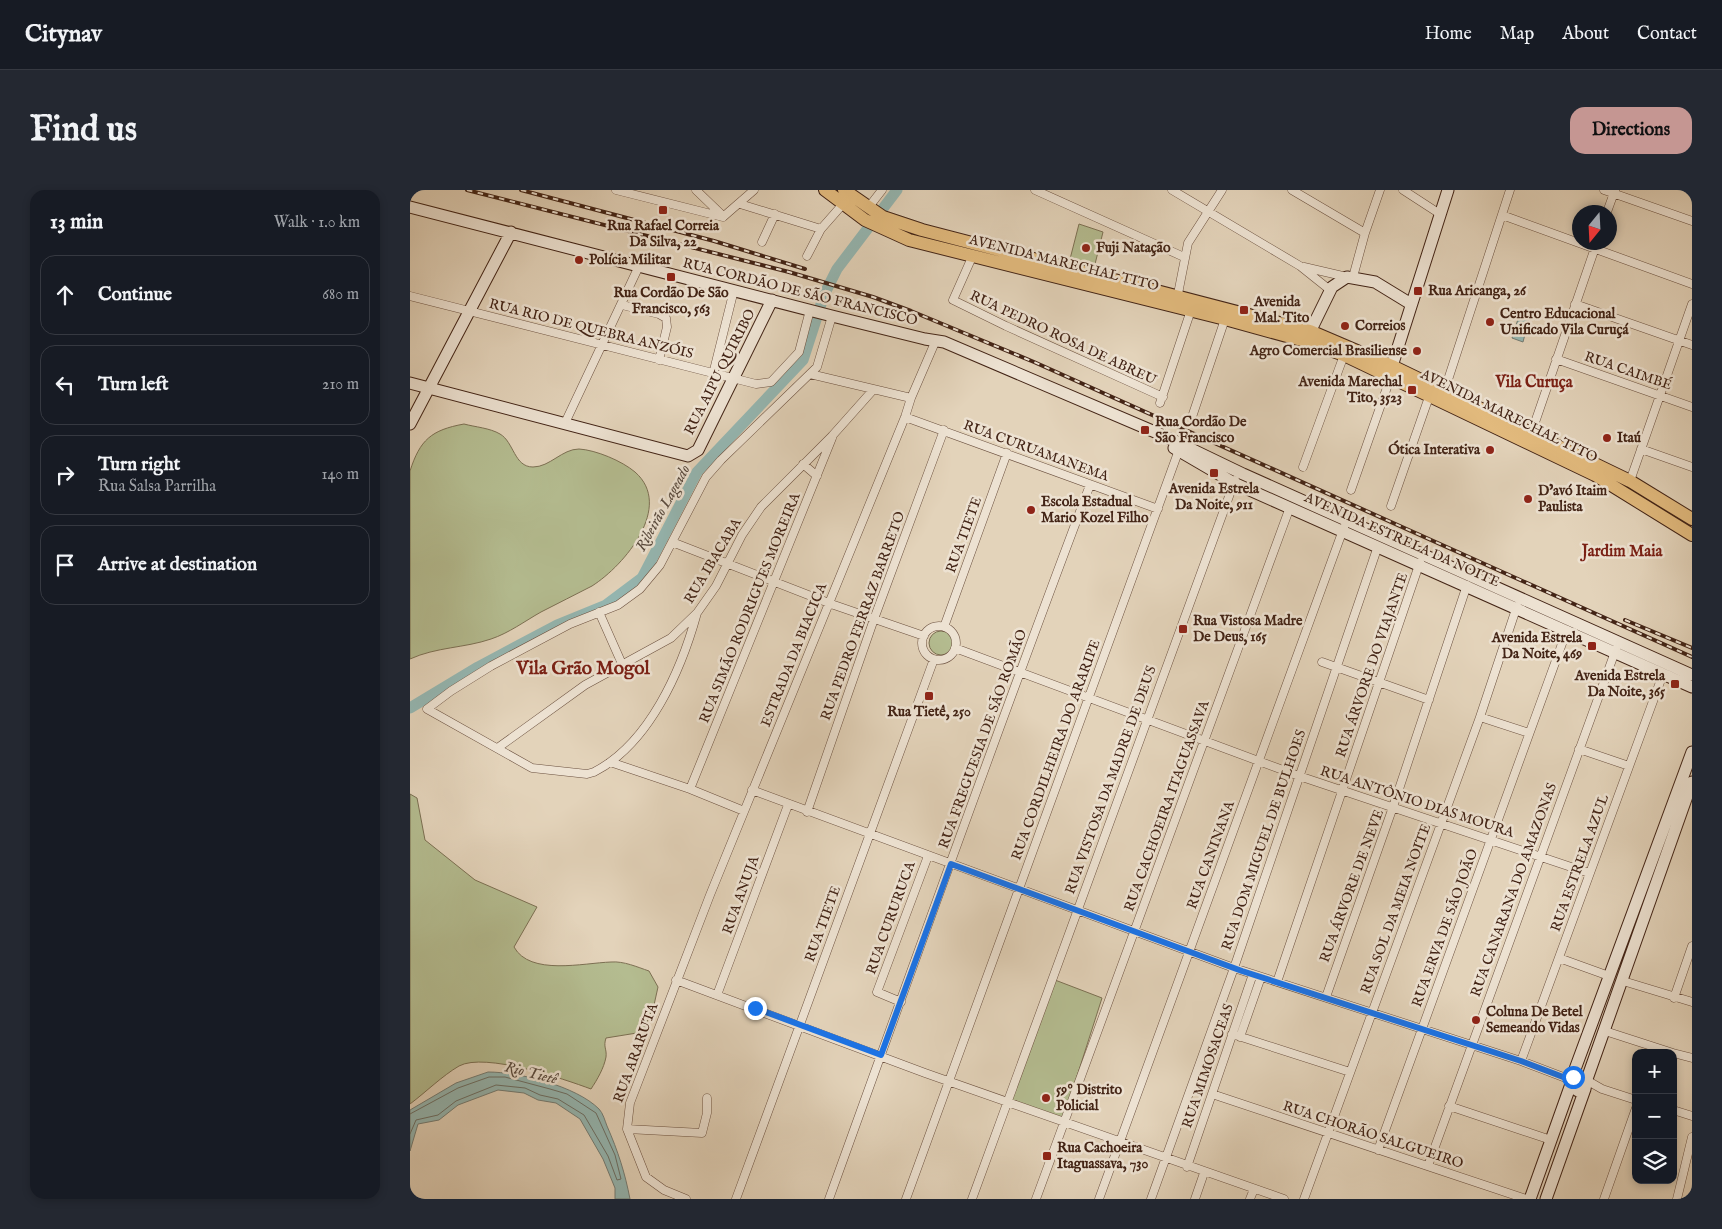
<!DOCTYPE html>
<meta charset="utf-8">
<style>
:root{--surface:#171b24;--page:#242831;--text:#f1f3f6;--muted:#9ea1a6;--line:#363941;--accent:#c59692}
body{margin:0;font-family:"IM FELL English",serif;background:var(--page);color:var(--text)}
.controls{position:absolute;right:15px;bottom:15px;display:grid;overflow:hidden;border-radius:10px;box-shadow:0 2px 8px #0003}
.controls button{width:45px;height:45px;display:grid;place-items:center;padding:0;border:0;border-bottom:1px solid var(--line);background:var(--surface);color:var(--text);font:25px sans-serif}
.compass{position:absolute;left:1162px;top:15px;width:45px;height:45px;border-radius:50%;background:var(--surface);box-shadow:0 2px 8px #0003;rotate:198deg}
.stop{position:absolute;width:15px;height:15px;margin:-11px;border:4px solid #1a73e8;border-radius:50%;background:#fff}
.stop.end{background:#1a73e8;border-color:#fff;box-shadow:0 1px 5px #0008}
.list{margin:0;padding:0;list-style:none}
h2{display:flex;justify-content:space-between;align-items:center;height:65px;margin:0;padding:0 20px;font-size:21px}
h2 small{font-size:16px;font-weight:400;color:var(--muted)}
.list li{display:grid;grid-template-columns:32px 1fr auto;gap:15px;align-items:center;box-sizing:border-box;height:80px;margin:0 10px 10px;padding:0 10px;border:1px solid var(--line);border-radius:15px}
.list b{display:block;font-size:19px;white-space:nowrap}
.list p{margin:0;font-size:16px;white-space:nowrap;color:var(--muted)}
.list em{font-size:16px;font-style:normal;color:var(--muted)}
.icon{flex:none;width:28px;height:28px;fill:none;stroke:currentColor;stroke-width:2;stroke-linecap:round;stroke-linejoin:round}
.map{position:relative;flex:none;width:1282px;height:1009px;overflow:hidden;border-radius:15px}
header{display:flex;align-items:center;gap:30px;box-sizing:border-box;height:70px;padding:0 25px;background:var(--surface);border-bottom:1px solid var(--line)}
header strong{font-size:24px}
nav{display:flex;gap:28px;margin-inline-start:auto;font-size:18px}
.intro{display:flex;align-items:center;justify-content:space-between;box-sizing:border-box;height:120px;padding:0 30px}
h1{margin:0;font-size:35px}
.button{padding:12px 22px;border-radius:15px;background:var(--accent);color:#111;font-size:18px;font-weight:700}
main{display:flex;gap:30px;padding:0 30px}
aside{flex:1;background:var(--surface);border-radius:15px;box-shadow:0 2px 8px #0003}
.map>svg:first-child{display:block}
.green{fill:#b4bc90;stroke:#7c7053}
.water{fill:#95b7b2;stroke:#747c74}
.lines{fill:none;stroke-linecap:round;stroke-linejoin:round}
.shore{stroke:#6c6e64;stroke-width:1}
.river{stroke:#95b7b2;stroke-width:11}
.street-casing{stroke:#6b503f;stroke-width:9}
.secondary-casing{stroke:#432416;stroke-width:13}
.primary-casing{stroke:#432416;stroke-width:14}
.street{stroke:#ede2d2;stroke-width:8}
.secondary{stroke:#ede2d2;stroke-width:11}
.primary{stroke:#e2ba7d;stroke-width:12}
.rail-casing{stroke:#432416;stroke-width:4}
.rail{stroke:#ede2d2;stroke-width:2;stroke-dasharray:5.5;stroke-linecap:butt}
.route{stroke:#1a73e8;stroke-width:6}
.poi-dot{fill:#8f2418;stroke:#ede2d2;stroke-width:2}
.labels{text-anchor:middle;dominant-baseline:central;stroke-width:5;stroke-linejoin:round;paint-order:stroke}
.poi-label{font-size:14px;font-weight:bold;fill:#432416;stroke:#ede2d2;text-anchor:start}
.street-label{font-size:14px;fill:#432416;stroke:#ede2d2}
.water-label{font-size:15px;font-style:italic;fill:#58493d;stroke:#ede2d2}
.quarter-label{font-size:16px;font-weight:bold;fill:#7a1f14;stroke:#ede2d2}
.district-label{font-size:19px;font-weight:bold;fill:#7a1f14;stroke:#ede2d2}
</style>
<header>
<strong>Citynav</strong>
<nav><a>Home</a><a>Map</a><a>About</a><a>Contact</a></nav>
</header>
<div class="intro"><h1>Find us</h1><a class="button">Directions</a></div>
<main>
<aside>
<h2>13 min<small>Walk · 1.0 km</small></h2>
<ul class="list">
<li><svg class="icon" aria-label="ahead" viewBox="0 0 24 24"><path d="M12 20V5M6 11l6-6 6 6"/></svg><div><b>Continue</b></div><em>680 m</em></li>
<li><svg class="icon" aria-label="left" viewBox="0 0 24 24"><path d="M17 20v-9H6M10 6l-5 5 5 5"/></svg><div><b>Turn left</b></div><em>210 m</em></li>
<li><svg class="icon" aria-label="right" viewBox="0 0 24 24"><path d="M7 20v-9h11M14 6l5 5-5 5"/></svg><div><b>Turn right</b><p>Rua Salsa Parrilha</p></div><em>140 m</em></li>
<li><svg class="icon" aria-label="arrive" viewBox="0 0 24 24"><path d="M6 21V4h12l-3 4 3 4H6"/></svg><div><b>Arrive at destination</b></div></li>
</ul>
</aside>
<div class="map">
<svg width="1282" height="1009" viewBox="0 0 1282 1009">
<rect width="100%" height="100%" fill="#e3d3ba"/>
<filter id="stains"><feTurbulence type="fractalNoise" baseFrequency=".004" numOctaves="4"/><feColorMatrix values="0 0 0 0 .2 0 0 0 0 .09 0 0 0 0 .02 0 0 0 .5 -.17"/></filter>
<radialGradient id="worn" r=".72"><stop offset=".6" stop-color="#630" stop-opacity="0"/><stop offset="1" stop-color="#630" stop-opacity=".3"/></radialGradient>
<path class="green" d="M669,34L693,42L684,78L659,73Z
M54,234C65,237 80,238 90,244C104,252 104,277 123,277C140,277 152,259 169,259C186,260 212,271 225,282C264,316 215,375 182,396C165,405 148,413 131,422C115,431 99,443 81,449C55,458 26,457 0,469V281C10,250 21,240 54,234Z
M519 453a12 12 0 1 1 24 0a12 12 0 1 1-24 0Z
M0,604L7,608L15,650L65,690L127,717L104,757C120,786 173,773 201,772C214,771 227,777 239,781L248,797L244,815L233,842L196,848C193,857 197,859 196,867C194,878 187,890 181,899C154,889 75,862 49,876C32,886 16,902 0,914Z
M645,790L692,808L653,930L601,911Z"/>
<path class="water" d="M1109,126L1119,129L1113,152L1102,148Z
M78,882C109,882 166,896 189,919C193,923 195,931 197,936C208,961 215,983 220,1009H205V998L193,969L170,929L146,913L128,910L114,903L88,900L48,915L29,930L8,934L0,961V920L46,893Z"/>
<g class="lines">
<path class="shore" d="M0,924L48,898L79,887H95L140,899L157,904L186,923L205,965L211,989L207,990L198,966L174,925L148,909L130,905L115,898L86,895L46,911L28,925L6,930L0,944"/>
<path class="river" d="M0,518L68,477L147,435L196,415L232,388L287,282L393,170L414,105L427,79L487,0"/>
<defs>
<path id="street" d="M206,0L313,27
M286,0L312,25
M625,0L774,67
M762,0L890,76L920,100
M882,0L955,43
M993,0L1030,24
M1194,0L1282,31
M330,14L411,39
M458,18L472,0
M1197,22L1205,0
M1092,25L1282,94
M313,27L344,0
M352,52L365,24
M563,65L543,110L596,136L753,207
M397,66L411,39L433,14
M894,77L937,87
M943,87L955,43L970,0
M0,106L346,194L361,192L389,162L400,120
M767,109L778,53L812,0
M1165,114L1282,155
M212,115L249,124L256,128L257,137L249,170
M1146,169L1282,217
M303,184L324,100
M400,184L501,208
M1034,202L1100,0
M750,213L781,120
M495,227L748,319
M782,227L815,129
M155,233L229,76
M1120,247L1187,52
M1231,259L1282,277
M393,274L407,286
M893,277L934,165
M1220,291L1282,114
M941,300L981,186
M981,316L1020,204
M262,352L424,415L514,446
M189,422L212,474
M287,423C271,481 239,554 184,582L177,584L122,578L17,519L41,501L81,476L160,434L208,415L230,399L250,375L296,287L311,270L407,177L422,126
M512 453a17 17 0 1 1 34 0a17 17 0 1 1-34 0Z
M534,437L597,263
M545,458L889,586L1179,683
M912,472L1019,510
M1070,527L1119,543
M89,557L175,495L261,448L287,423L306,396L332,345L351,317L422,246L463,200
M1169,559L1219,576
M200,572L280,599L334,621
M280,599L422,248
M342,600L824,778L1111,871L1161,890
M397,622L464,429L534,240
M1149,768L1199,786
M266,790L515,883L874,1009
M1213,791L1282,812
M867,792L1010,372
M307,805L378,615
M916,807L983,617L1057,395
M1264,808L1282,756
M491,812L467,802L518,666
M1195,841L1263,863
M822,844L940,882
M830,847L851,787
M1263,863L1282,868
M1111,871L1253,484
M1178,891L1192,899L1226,910
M802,904L1116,1009
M1039,916L1141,950
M1263,920L1282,926
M217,939L292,943L297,923V908
M968,960L1157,440
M1018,976L1206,459
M777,977L843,784
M276,1009L254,1000L236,987L217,939L220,913L300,705L495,227L501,208L526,150
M326,1009L524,469
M419,1009C505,771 590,532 680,295
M496,1009L770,257
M562,1009L825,290
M626,1009L880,317
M689,1009L934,337
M741,1009L824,778L968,356
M785,1009L794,983
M840,1009L844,999
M894,1009L1070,527L1107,416
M1194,1009L1226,918
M1267,1009L1282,947"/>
<path id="secondary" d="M0,17L422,126L515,149L534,152L752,245L833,284L1282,485
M897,148L922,97L937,87L965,92L1001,114
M982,176L1038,0
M0,193L278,266L288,260L362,110
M0,234L101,42
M764,258L824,293L1282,497
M1282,562L1161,890L1162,897L1168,901L1175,899L1177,889L1282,592
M1120,1009L1161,894
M1136,1009L1175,899"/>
<path id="primary" d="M415,0L455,30L499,50L815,129L895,151L934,165L1185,285L1282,345
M434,0L473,27L512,40L900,141L982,176L1220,291L1282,329"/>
</defs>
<use href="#street" class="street-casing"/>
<use href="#secondary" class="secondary-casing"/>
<use href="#primary" class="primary-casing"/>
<use href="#street" class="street"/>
<use href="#secondary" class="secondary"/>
<use href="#primary" class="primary"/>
<defs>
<path id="rail" d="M57,0L379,82L463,107L501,121L624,172L1282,467
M111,0L304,51L395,79
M1215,430L1282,458"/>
</defs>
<use href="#rail" class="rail-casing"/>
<use href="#rail" class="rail"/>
</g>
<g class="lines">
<path class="route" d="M345,818L471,865L541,674L832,781L1111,871L1161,890L1163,887"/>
</g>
<g class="poi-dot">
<rect x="248" y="15" width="10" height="10" rx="2.5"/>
<circle cx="676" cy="58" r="5"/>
<circle cx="169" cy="70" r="5"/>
<rect x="256" y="82" width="10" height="10" rx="2.5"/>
<rect x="1003" y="96" width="10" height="10" rx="2.5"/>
<rect x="829" y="115" width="10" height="10" rx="2.5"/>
<circle cx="1080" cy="132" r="5"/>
<circle cx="935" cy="136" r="5"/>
<circle cx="1007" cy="161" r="5"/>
<rect x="997" y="195" width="10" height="10" rx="2.5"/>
<rect x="730" y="235" width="10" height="10" rx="2.5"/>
<circle cx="1197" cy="248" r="5"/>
<circle cx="1080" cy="260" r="5"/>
<rect x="799" y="278" width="10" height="10" rx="2.5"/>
<circle cx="1118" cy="309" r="5"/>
<circle cx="621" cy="320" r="5"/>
<rect x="768" y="434" width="10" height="10" rx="2.5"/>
<rect x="1177" y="451" width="10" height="10" rx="2.5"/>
<rect x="1260" y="489" width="10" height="10" rx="2.5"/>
<rect x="514" y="501" width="10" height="10" rx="2.5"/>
<circle cx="1066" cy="830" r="5"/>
<circle cx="636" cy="908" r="5"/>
<rect x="632" y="961" width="10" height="10" rx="2.5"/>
</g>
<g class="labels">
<g class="poi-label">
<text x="253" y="36" text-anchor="middle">Rua Rafael Correia<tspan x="253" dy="16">Da Silva, 22</tspan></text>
<text x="686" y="58">Fuji Natação</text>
<text x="179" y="70">Polícia Militar</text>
<text x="1018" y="101">Rua Aricanga, 26</text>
<text x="261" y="103" text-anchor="middle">Rua Cordão De São<tspan x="261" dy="16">Francisco, 563</tspan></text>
<text x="844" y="112">Avenida<tspan x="844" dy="16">Mal. Tito</tspan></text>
<text x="1090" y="124">Centro Educacional<tspan x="1090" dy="16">Unificado Vila Curuçá</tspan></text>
<text x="945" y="136">Correios</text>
<text x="997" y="161" text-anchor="end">Agro Comercial Brasiliense</text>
<text x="992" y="192" text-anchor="end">Avenida Marechal<tspan x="992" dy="16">Tito, 3523</tspan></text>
<text x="745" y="232">Rua Cordão De<tspan x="745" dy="16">São Francisco</tspan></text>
<text x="1207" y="248">Itaú</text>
<text x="1070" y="260" text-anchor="end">Ótica Interativa</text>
<text x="804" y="299" text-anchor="middle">Avenida Estrela<tspan x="804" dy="16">Da Noite, 911</tspan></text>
<text x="1128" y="301">D’avó Itaim<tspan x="1128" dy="16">Paulista</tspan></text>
<text x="631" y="312">Escola Estadual<tspan x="631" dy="16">Mario Kozel Filho</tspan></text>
<text x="783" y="431">Rua Vistosa Madre<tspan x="783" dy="16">De Deus, 165</tspan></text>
<text x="1172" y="448" text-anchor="end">Avenida Estrela<tspan x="1172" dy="16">Da Noite, 469</tspan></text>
<text x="1255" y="486" text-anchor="end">Avenida Estrela<tspan x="1255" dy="16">Da Noite, 365</tspan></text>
<text x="519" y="522" text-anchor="middle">Rua Tietê, 250</text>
<text x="1076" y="822">Coluna De Betel<tspan x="1076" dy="16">Semeando Vidas</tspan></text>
<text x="646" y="900">59º Distrito<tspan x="646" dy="16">Policial</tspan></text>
<text x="647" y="958">Rua Cachoeira<tspan x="647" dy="16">Itaguassava, 730</tspan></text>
</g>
<g class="street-label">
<text transform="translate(654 73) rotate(14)">AVENIDA MARECHAL TITO</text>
<text transform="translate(390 102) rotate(14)">RUA CORDÃO DE SÃO FRANCISCO</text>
<text transform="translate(181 139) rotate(14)">RUA RIO DE QUEBRA ANZÓIS</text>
<text transform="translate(653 148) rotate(25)">RUA PEDRO ROSA DE ABREU</text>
<text transform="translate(1218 181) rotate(19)">RUA CAIMBÉ</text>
<text transform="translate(310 182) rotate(-63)">RUA AIPU QUIRIBO</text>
<text transform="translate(1099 226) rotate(26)">AVENIDA MARECHAL TITO</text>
<text transform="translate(626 261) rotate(20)">RUA CURUAMANEMA</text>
<text transform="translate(554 345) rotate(-70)">RUA TIETE</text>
<text transform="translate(992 350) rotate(24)">AVENIDA ESTRELA DA NOITE</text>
<text transform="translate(303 371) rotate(-59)">RUA IBACABA</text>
<text transform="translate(340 418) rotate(-68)">RUA SIMÃO RODRIGUES MOREIRA</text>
<text transform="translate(453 426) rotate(-70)">RUA PEDRO FERRAZ BARRETO</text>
<text transform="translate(384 465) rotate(-68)">ESTRADA DA BIACICA</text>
<text transform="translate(962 475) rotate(-71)">RUA ÁRVORE DO VIAJANTE</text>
<text transform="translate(573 549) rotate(-70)">RUA FREGUESIA DE SÃO ROMÃO</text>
<text transform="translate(646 560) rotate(-70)">RUA CORDILHEIRA DO ARARIPE</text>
<text transform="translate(701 590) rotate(-70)">RUA VISTOSA DA MADRE DE DEUS</text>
<text transform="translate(1007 612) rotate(18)">RUA ANTÔNIO DIAS MOURA</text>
<text transform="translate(757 616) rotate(-70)">RUA CACHOEIRA ITAGUASSAVA</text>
<text transform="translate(854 650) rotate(-71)">RUA DOM MIGUEL DE BULHOES</text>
<text transform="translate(801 665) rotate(-70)">RUA CANINANA</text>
<text transform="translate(1170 673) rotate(-70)">RUA ESTRELA AZUL</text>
<text transform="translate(942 696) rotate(-70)">RUA ÁRVORE DE NEVE</text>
<text transform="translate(1104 700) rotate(-70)">RUA CANARANA DO AMAZONAS</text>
<text transform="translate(331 705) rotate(-70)">RUA ANUJA</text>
<text transform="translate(986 719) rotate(-70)">RUA SOL DA MEIA NOITE</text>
<text transform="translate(481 728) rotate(-70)">RUA CURURUCA</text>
<text transform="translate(413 734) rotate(-70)">RUA TIETE</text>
<text transform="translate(1035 738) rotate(-70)">RUA ERVA DE SÃO JOÃO</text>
<text transform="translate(226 863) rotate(-70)">RUA ARARUTA</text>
<text transform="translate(798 876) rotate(-71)">RUA MIMOSACEAS</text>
<text transform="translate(963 945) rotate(18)">RUA CHORÃO SALGUEIRO</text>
</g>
<g class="water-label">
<text transform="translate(253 318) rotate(-61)">Ribeirão Lageado</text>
<text transform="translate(121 883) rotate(14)">Rio Tietê</text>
</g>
<g class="quarter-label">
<text x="1124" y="193">Vila Curuça</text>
<text x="1212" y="362">Jardim Maia</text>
</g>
<g class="district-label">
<text x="173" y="479">Vila Grão Mogol</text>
</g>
</g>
<rect width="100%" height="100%" filter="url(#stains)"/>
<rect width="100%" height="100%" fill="url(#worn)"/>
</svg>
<div class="controls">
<button>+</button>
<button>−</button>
<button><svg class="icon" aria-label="layers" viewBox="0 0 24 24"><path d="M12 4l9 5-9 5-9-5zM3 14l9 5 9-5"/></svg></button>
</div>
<svg class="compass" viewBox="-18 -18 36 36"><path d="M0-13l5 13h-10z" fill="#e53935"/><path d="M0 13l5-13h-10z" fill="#9ea1a6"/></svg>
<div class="stop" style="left:1163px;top:887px"></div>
<div class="stop end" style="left:345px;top:818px"></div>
</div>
</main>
